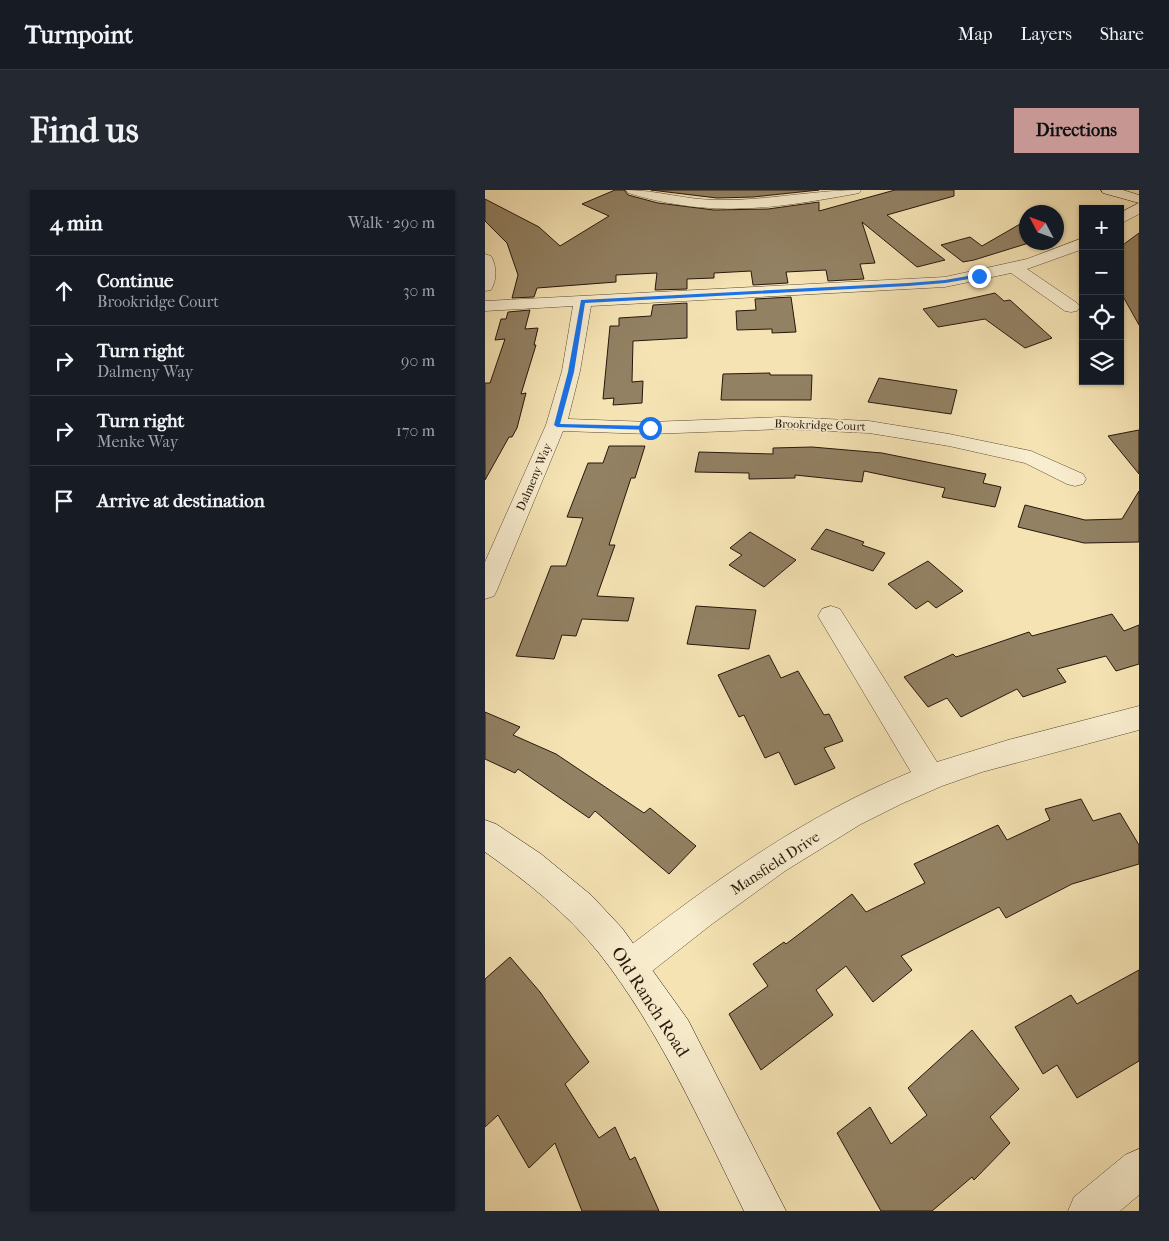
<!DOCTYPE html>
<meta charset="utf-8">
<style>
:root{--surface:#171b24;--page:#242831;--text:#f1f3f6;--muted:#9ea1a6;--line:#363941;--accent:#c59692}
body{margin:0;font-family:"IM FELL French Canon",serif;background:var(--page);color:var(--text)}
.controls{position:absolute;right:15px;top:15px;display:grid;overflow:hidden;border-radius:0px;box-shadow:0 1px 4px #0004}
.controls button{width:45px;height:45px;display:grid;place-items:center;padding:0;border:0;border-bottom:1px solid var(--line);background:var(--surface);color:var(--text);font:25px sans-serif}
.compass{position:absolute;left:534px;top:15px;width:45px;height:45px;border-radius:50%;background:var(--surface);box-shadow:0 1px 4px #0004;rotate:311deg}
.stop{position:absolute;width:15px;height:15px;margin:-11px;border:4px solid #1a73e8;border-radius:50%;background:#fff}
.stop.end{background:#1a73e8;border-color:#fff;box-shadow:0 1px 5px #0008}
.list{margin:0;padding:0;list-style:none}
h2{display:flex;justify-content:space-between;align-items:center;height:65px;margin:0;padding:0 20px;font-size:21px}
h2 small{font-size:16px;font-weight:400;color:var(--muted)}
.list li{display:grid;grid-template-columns:32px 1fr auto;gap:15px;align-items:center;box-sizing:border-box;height:70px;padding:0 20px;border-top:1px solid var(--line)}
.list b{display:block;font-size:19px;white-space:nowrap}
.list p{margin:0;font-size:16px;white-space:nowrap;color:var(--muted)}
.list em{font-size:16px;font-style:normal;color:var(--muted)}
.icon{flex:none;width:28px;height:28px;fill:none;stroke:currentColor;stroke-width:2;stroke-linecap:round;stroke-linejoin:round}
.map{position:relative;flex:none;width:654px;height:1021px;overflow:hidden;border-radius:0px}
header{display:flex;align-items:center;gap:30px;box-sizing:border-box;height:70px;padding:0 25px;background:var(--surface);border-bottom:1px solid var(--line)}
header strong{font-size:24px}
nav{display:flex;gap:28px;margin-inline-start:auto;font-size:18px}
.intro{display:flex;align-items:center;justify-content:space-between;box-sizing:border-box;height:120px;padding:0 30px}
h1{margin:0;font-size:35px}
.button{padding:12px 22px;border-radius:0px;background:var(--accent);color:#111;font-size:18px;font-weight:700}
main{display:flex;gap:30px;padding:0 30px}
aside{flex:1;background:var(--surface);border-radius:0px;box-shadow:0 1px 4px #0004}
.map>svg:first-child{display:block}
.building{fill:#928163;stroke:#27170c}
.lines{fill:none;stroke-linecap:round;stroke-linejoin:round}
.street-casing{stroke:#5a4a36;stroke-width:1}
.secondary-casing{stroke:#27170c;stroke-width:1}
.street{fill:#f8edce;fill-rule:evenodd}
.secondary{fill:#f8edce;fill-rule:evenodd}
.route{fill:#1a73e8}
.labels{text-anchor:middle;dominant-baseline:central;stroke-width:4;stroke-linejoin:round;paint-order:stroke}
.far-street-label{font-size:12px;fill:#27170c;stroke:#f8edce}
.street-label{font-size:15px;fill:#27170c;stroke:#f8edce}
.near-street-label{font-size:18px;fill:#27170c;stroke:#f8edce}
</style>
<header>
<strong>Turnpoint</strong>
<nav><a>Map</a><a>Layers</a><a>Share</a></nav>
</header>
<div class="intro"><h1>Find us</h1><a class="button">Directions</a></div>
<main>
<aside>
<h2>4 min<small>Walk · 290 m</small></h2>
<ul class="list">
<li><svg class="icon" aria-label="ahead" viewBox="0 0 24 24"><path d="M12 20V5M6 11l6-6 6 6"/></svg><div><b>Continue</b><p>Brookridge Court</p></div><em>30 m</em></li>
<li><svg class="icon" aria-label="right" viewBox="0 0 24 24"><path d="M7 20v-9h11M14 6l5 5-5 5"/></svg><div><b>Turn right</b><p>Dalmeny Way</p></div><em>90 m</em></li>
<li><svg class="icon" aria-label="right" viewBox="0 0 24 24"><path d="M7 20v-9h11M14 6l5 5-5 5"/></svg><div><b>Turn right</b><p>Menke Way</p></div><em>170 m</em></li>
<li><svg class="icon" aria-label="arrive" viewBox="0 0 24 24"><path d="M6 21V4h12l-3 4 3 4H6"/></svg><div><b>Arrive at destination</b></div></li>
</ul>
</aside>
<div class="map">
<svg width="654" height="1021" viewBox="0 0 654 1021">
<rect width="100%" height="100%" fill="#f5e3b4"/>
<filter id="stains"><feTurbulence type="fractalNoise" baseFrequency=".004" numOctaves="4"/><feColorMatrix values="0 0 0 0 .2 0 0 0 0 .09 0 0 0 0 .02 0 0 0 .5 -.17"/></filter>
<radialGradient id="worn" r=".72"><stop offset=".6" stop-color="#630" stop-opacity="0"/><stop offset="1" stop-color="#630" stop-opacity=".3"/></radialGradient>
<path class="building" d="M130,0H139L143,5L173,13L229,20L283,19L334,12V21L410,0H469V6L402,25L460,70L432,77L377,32L390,73L375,74L379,89L343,91L341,80L301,82L303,93L268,95L266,81L229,83V88L202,89V99L170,100L172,83L131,85V92L52,98L49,107L27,108L33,85L22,53L0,31V9L54,37L75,56L124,26L97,14Z
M166,0H334L268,7L232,8Z
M542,30V52H547L489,70L478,72L456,55L485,47L497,56Z
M654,43V135L635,101V57Z
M510,103L519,111L525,110L567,148L540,158L500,129L453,137L438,119Z
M306,107L311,142L287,143V139L252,140L251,121L271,120L270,109Z
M202,113V148L148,151L147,192L158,191L157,213L128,215L129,208L118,209L125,136H134V128L166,126L168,115Z
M45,120L40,139L53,138L49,155H51L36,204L41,203L32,238L27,247H24L0,290V193H5L20,149L10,150L16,129H21L23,122Z
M285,183V185H327L326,210H236L238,184Z
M394,188L472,200L466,224L383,212Z
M654,240V284L623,246Z
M124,256H160L150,288H146L124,355H130L112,406L149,408L143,431L97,429L91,446L77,445L69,469L31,466L66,376H81L98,328L82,327L103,273H118Z
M327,257L397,263L501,284L498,293L516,297L510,317L457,307L460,298L379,281L377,292L310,285V288L264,289V283L210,282L214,262L288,264V258Z
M654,301V352L599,353L533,337L540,315L600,330L637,329Z
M341,339L379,352L377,355L400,363L388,381L326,359Z
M265,342L311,370L279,397L244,375L257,365L245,358Z
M443,371L478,401L451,418L443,411L431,419L403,394Z
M211,416L271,420L264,459L202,454Z
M627,424L639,441L654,435V474L631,481L621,466L572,479L581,492L538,507L532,499L476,527L462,508L443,517L419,487L468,464L471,467L544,442L547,446Z
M284,465L296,488L313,481L339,525L344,524L358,551L339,558L350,578L310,595L294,562L280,568L259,525L254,527L233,485Z
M0,522L35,537L28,545L71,564L159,623L165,618L211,656L184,684L110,621L104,628L33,579L30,583L0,569Z
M596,609L608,631L635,623L654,655V674L587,694L521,728L514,717L416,766L427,780L388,812L361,776L331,800L348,825L276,880L244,824L283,796L268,774L299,752L301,754L367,704L381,722L440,693L429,674L513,635L522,650L565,630L560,619Z
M25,767L55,802L104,872L80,894L114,948L130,937L145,970L150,967L174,1021H97L70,953L44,978L13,925L0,937V789Z
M654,780V871L592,908L572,875L558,884L530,837L586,805L592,814Z
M487,840L534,899L505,927L525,953L489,990L487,987L447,1021H396L352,943L385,917L406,954L442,925L423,898Z"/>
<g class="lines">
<defs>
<path id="street" d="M141,0C172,0 201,10 232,10C280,11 328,0 376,0L374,3L369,4C287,19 225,28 143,3Z
M654,13V24L635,34V23Z
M598,48V59L542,79L592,113L595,117L592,121L586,122L580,121L526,83L460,97L106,116L95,181L83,229L165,232L299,227L384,231L464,244L546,261L598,284L601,289L598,294L590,296L582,294L540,273L464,256L384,243L299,239L165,244L78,241L12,400L9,406L0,409V372L61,235L77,181L88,116L0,121V111L460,87L542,69Z
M0,64L6,66C12,76 12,90 6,100L0,101Z
M346,416L355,419L452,572L523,550L654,516V540L497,582L457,596L416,614L376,634L300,681L227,734L157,789L145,794L133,789L128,777L133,765C225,694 318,626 426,582L333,426L337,419Z
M654,959V1005L635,1021H583L589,1007L640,965Z"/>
<path id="secondary" d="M616,0H638L654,5V13L618,3Z
M0,630L11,634L56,664L106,705L137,738L203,830L301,1021H259C215,932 175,841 114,763C82,723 41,691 0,662Z"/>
</defs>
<use href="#street" class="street-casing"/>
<use href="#secondary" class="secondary-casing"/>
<use href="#street" class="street"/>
<use href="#secondary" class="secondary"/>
</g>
<path class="route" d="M494,84L496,87L460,93L423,96L100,113L89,182L75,234L165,236L168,238L165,240L72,237L69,235L83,182L96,110L423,93L460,90Z"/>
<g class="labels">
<g class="far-street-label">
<text transform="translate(335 235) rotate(2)">Brookridge Court</text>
<text transform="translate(49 287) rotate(-67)">Dalmeny Way</text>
</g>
<g class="street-label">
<text transform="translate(290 673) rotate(-33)">Mansfield Drive</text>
</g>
<g class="near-street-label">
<text transform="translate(165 812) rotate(57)">Old Ranch Road</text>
</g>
</g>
<rect width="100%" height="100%" filter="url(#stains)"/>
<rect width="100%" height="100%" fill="url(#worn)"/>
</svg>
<div class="controls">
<button>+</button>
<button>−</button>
<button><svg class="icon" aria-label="locate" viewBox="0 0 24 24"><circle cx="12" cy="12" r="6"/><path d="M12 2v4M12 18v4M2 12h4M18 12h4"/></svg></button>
<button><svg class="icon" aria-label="layers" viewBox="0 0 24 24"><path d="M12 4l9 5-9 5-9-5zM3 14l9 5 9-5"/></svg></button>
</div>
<svg class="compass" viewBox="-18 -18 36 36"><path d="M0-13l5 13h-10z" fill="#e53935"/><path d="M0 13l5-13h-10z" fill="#9ea1a6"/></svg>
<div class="stop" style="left:165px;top:238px"></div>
<div class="stop end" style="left:494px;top:86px"></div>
</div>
</main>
